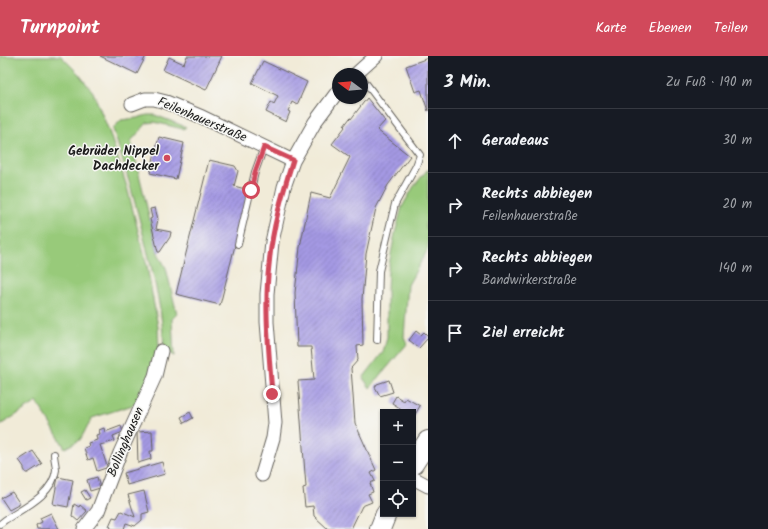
<!DOCTYPE html>
<html lang="de">
<meta charset="utf-8">
<style>
:root{--surface:#171b24;--page:#242831;--text:#f1f3f6;--muted:#9ea1a6;--line:#363941;--accent:#d1495b}
body{margin:0;font-family:Kalam,sans-serif;background:var(--page);color:var(--text)}
.controls{position:absolute;right:12px;bottom:12px;display:grid;overflow:hidden;border-radius:0px;box-shadow:0 1px 3px #0004}
.controls button{width:36px;height:36px;display:grid;place-items:center;padding:0;border:0;border-bottom:1px solid var(--line);background:var(--surface);color:var(--text);font:20px sans-serif}
.compass{position:absolute;left:332px;top:12px;width:36px;height:36px;border-radius:50%;background:var(--surface);box-shadow:0 1px 3px #0004;rotate:286deg}
.stop{position:absolute;width:12px;height:12px;margin:-9px;border:3px solid #d1495b;border-radius:50%;background:#fff}
.stop.end{background:#d1495b;border-color:#fff;box-shadow:0 1px 4px #0008}
.list{margin:0;padding:0;list-style:none}
h2{display:flex;justify-content:space-between;align-items:center;height:52px;margin:0;padding:0 16px;font-size:17px}
h2 small{font-size:13px;font-weight:400;color:var(--muted)}
.list li{display:grid;grid-template-columns:26px 1fr auto;gap:12px;align-items:center;box-sizing:border-box;height:64px;padding:0 16px;border-top:1px solid var(--line)}
.list b{display:block;font-size:15px;white-space:nowrap}
.list p{margin:0;font-size:13px;white-space:nowrap;color:var(--muted)}
.list em{font-size:13px;font-style:normal;color:var(--muted)}
.icon{flex:none;width:22px;height:22px;fill:none;stroke:currentColor;stroke-width:2;stroke-linecap:round;stroke-linejoin:round}
.map{position:relative;flex:none;width:428px;height:473px;overflow:hidden}
header{display:flex;align-items:center;gap:24px;box-sizing:border-box;height:56px;padding:0 20px;background:var(--accent);color:#fff}
header strong{font-size:19px}
nav{display:flex;gap:22px;margin-inline-start:auto;font-size:14px}
main{display:flex}
aside{flex:1;background:var(--surface)}
.map>svg:first-child{display:block}
.green{fill:#98ca7a;stroke:#5a734b}
.building{fill:url(#building-hatch)}
.lines{fill:none;stroke-linecap:round;stroke-linejoin:round}
.service-casing{stroke:#67645e;stroke-width:8}
.minor-casing{stroke:#67645e;stroke-width:15}
.primary-casing{stroke:#67645e;stroke-width:22}
.service{stroke:#fff;stroke-width:6}
.minor{stroke:#fff;stroke-width:13}
.primary{stroke:#fff;stroke-width:20}
.route{stroke:#d1495b;stroke-width:5}
.poi-dot{fill:#d1495b;stroke:#f6f6f2;stroke-width:1.5}
.labels{text-anchor:middle;dominant-baseline:central;stroke-width:3;stroke-linejoin:round;paint-order:stroke}
.street-label{font-size:13px;fill:#1c1c1c;stroke:#f6f6f2}
.poi-label{font-size:13px;font-weight:bold;fill:#1c1c1c;stroke:#f6f6f2;text-anchor:end}
</style>
<header>
<strong>Turnpoint</strong>
<nav><a>Karte</a><a>Ebenen</a><a>Teilen</a></nav>
</header>
<main>
<div class="map">
<svg width="428" height="473" viewBox="0 0 428 473">
<defs>
<pattern id="building-hatch" width="6" height="6" patternUnits="userSpaceOnUse"><rect width="6" height="6" fill="#a59ae4"/><path d="M-1 1l2-2M0 6l6-6M5 7l2-2" fill="none" stroke="#867db8"/></pattern>
</defs>
<rect width="100%" height="100%" fill="#f6f6f2"/>
<filter id="ink" filterUnits="userSpaceOnUse"><feTurbulence type="fractalNoise" baseFrequency=".025" numOctaves="2"/><feDisplacementMap in="SourceGraphic" scale="8" xChannelSelector="R" yChannelSelector="G"/><feConvolveMatrix kernelMatrix="1 2 1 2 8 2 1 2 1" color-interpolation-filters="sRGB"/></filter>
<filter id="wash" filterUnits="userSpaceOnUse"><feTurbulence type="fractalNoise" baseFrequency=".012" numOctaves="4" result="noise"/><feDisplacementMap in="SourceGraphic" scale="16" xChannelSelector="R" yChannelSelector="G"/><feGaussianBlur stdDeviation="0.9" result="paint"/><feColorMatrix in="noise" values="0 0 0 0 0 0 0 0 0 0 0 0 0 0 0 0 0 1.4 0 .05"/><feComposite in="paint" operator="in"/></filter>
<g filter="url(#wash)">
<rect width="100%" height="100%" fill="#f1ebd8"/>
<path class="green" d="M0,0H61L78,17L93,36L109,75L127,131L147,210L158,271L159,295L139,347L92,362L80,384L65,392L37,346L0,369Z
M147,59H155L186,71L183,73L154,66L147,67L131,85L158,197L166,212L177,258L172,263L174,300L164,294C163,257 154,221 145,186C136,148 125,111 113,73L121,64L137,62Z
M428,113V164L425,167L428,177V193L408,229L404,281L407,288L370,332L363,322L383,296L387,282V233L388,214L395,177L402,151L414,130Z"/>
<g id="blocks">
<path class="building" d="M100,0H146L137,18Z
M187,0H222L206,34L163,14L169,1L184,8Z
M428,2V55L421,34L415,36L406,10Z
M263,5L307,26L297,49L292,46L288,55L290,56L286,66L266,56L271,46L274,48L278,40L252,27Z
M367,42L385,65L377,74L410,100L388,129L376,152L366,198L362,243L363,289L357,290L358,304L351,312L355,367L376,414L371,417L375,425L370,427L373,436L368,438L372,446L362,450L351,473H328L314,460L313,450L305,451L303,432L306,431L298,325L314,324L311,291H297L295,237L300,191L311,137L330,142L350,101L332,88L345,71L344,70L350,62L351,63Z
M159,81L184,87L176,123L150,117Z
M209,104L235,110L238,115L234,130L249,134L220,249L176,238Z
M155,152L158,163L156,173L171,176L170,181L160,196H158L150,163L152,162L150,153Z
M416,275L421,279L424,276L428,280V282L419,292L409,284Z
M389,324L393,336L380,340L375,331L377,328Z
M396,340L404,345L406,342L420,350L413,362V356H398L400,352L392,347Z
M190,356L193,362L184,367L181,361Z
M121,370L123,376L113,380L115,385L100,389L107,410L106,412L97,415L93,402L88,404L84,392L89,390L88,387L97,384L96,379L100,378L99,374L104,372L105,376Z
M152,375L153,395H150L151,403L138,407L137,376Z
M33,395L42,408L28,417H26L24,413V411L19,404Z
M162,406L165,418L127,429L124,417Z
M58,421L73,424L68,451L53,448Z
M97,421L100,432L90,435L87,424Z
M85,434L90,442L86,444L81,436Z
M144,435L149,456L142,458V464L135,470L126,467L124,473H110L111,471L109,470L113,461L117,462L121,455L135,461L128,439Z
M12,436L20,448L9,454L1,442Z
M74,448L79,451L80,449L87,455L78,465L72,460Z
M51,457L59,473H37L36,469L42,466L40,462Z"/>
</g>
</g>
<g filter="url(#ink)">
<use href="#blocks" fill-opacity="0" stroke="#67645e" stroke-width="1"/>
<g class="lines">
<defs>
<path id="service" d="M362,22L420,99L416,110L395,148L379,215L377,284
M238,188L255,116L264,91
M0,468L5,464C23,452 53,439 56,414C56,409 54,403 54,398"/>
<path id="minor" d="M356,18L376,0
M132,48L145,43H154L166,46L202,61L293,105
M262,419L273,382L275,367L267,266V238L272,186L284,131L293,105L315,66L338,35
M413,422L428,430
M84,473L98,455L120,397L155,320L161,295"/>
<path id="primary" d="M413,408L428,385
M380,473L386,458"/>
</defs>
<use href="#service" class="service-casing"/>
<use href="#minor" class="minor-casing"/>
<use href="#primary" class="primary-casing"/>
<use href="#service" class="service"/>
<use href="#minor" class="minor"/>
<use href="#primary" class="primary"/>
</g>
</g>
<g class="lines" filter="url(#ink)">
<path class="route" d="M251,134L255,116L264,91L293,104C282,139 272,173 269,209C264,252 269,295 272,338"/>
</g>
<circle class="poi-dot" cx="167" cy="102" r="4"/>
<g class="labels">
<g class="street-label">
<text transform="translate(202 64) rotate(23)">Feilenhauerstraße</text>
<text transform="translate(126 386) rotate(-67)">Bollinghausen</text>
</g>
<g class="poi-label">
<text x="159" y="95">Gebrüder Nippel<tspan x="159" dy="15">Dachdecker</tspan></text>
</g>
</g>
</svg>
<div class="controls">
<button>+</button>
<button>−</button>
<button><svg class="icon" aria-label="locate" viewBox="0 0 24 24"><circle cx="12" cy="12" r="6"/><path d="M12 2v4M12 18v4M2 12h4M18 12h4"/></svg></button>
</div>
<svg class="compass" viewBox="-18 -18 36 36"><path d="M0-13l5 13h-10z" fill="#e53935"/><path d="M0 13l5-13h-10z" fill="#9ea1a6"/></svg>
<div class="stop" style="left:251px;top:134px"></div>
<div class="stop end" style="left:272px;top:338px"></div>
</div>
<aside>
<h2>3 Min.<small>Zu Fuß · 190 m</small></h2>
<ul class="list">
<li><svg class="icon" aria-label="ahead" viewBox="0 0 24 24"><path d="M12 20V5M6 11l6-6 6 6"/></svg><div><b>Geradeaus</b></div><em>30 m</em></li>
<li><svg class="icon" aria-label="right" viewBox="0 0 24 24"><path d="M7 20v-9h11M14 6l5 5-5 5"/></svg><div><b>Rechts abbiegen</b><p>Feilenhauerstraße</p></div><em>20 m</em></li>
<li><svg class="icon" aria-label="right" viewBox="0 0 24 24"><path d="M7 20v-9h11M14 6l5 5-5 5"/></svg><div><b>Rechts abbiegen</b><p>Bandwirkerstraße</p></div><em>140 m</em></li>
<li><svg class="icon" aria-label="arrive" viewBox="0 0 24 24"><path d="M6 21V4h12l-3 4 3 4H6"/></svg><div><b>Ziel erreicht</b></div></li>
</ul>
</aside>
</main>
